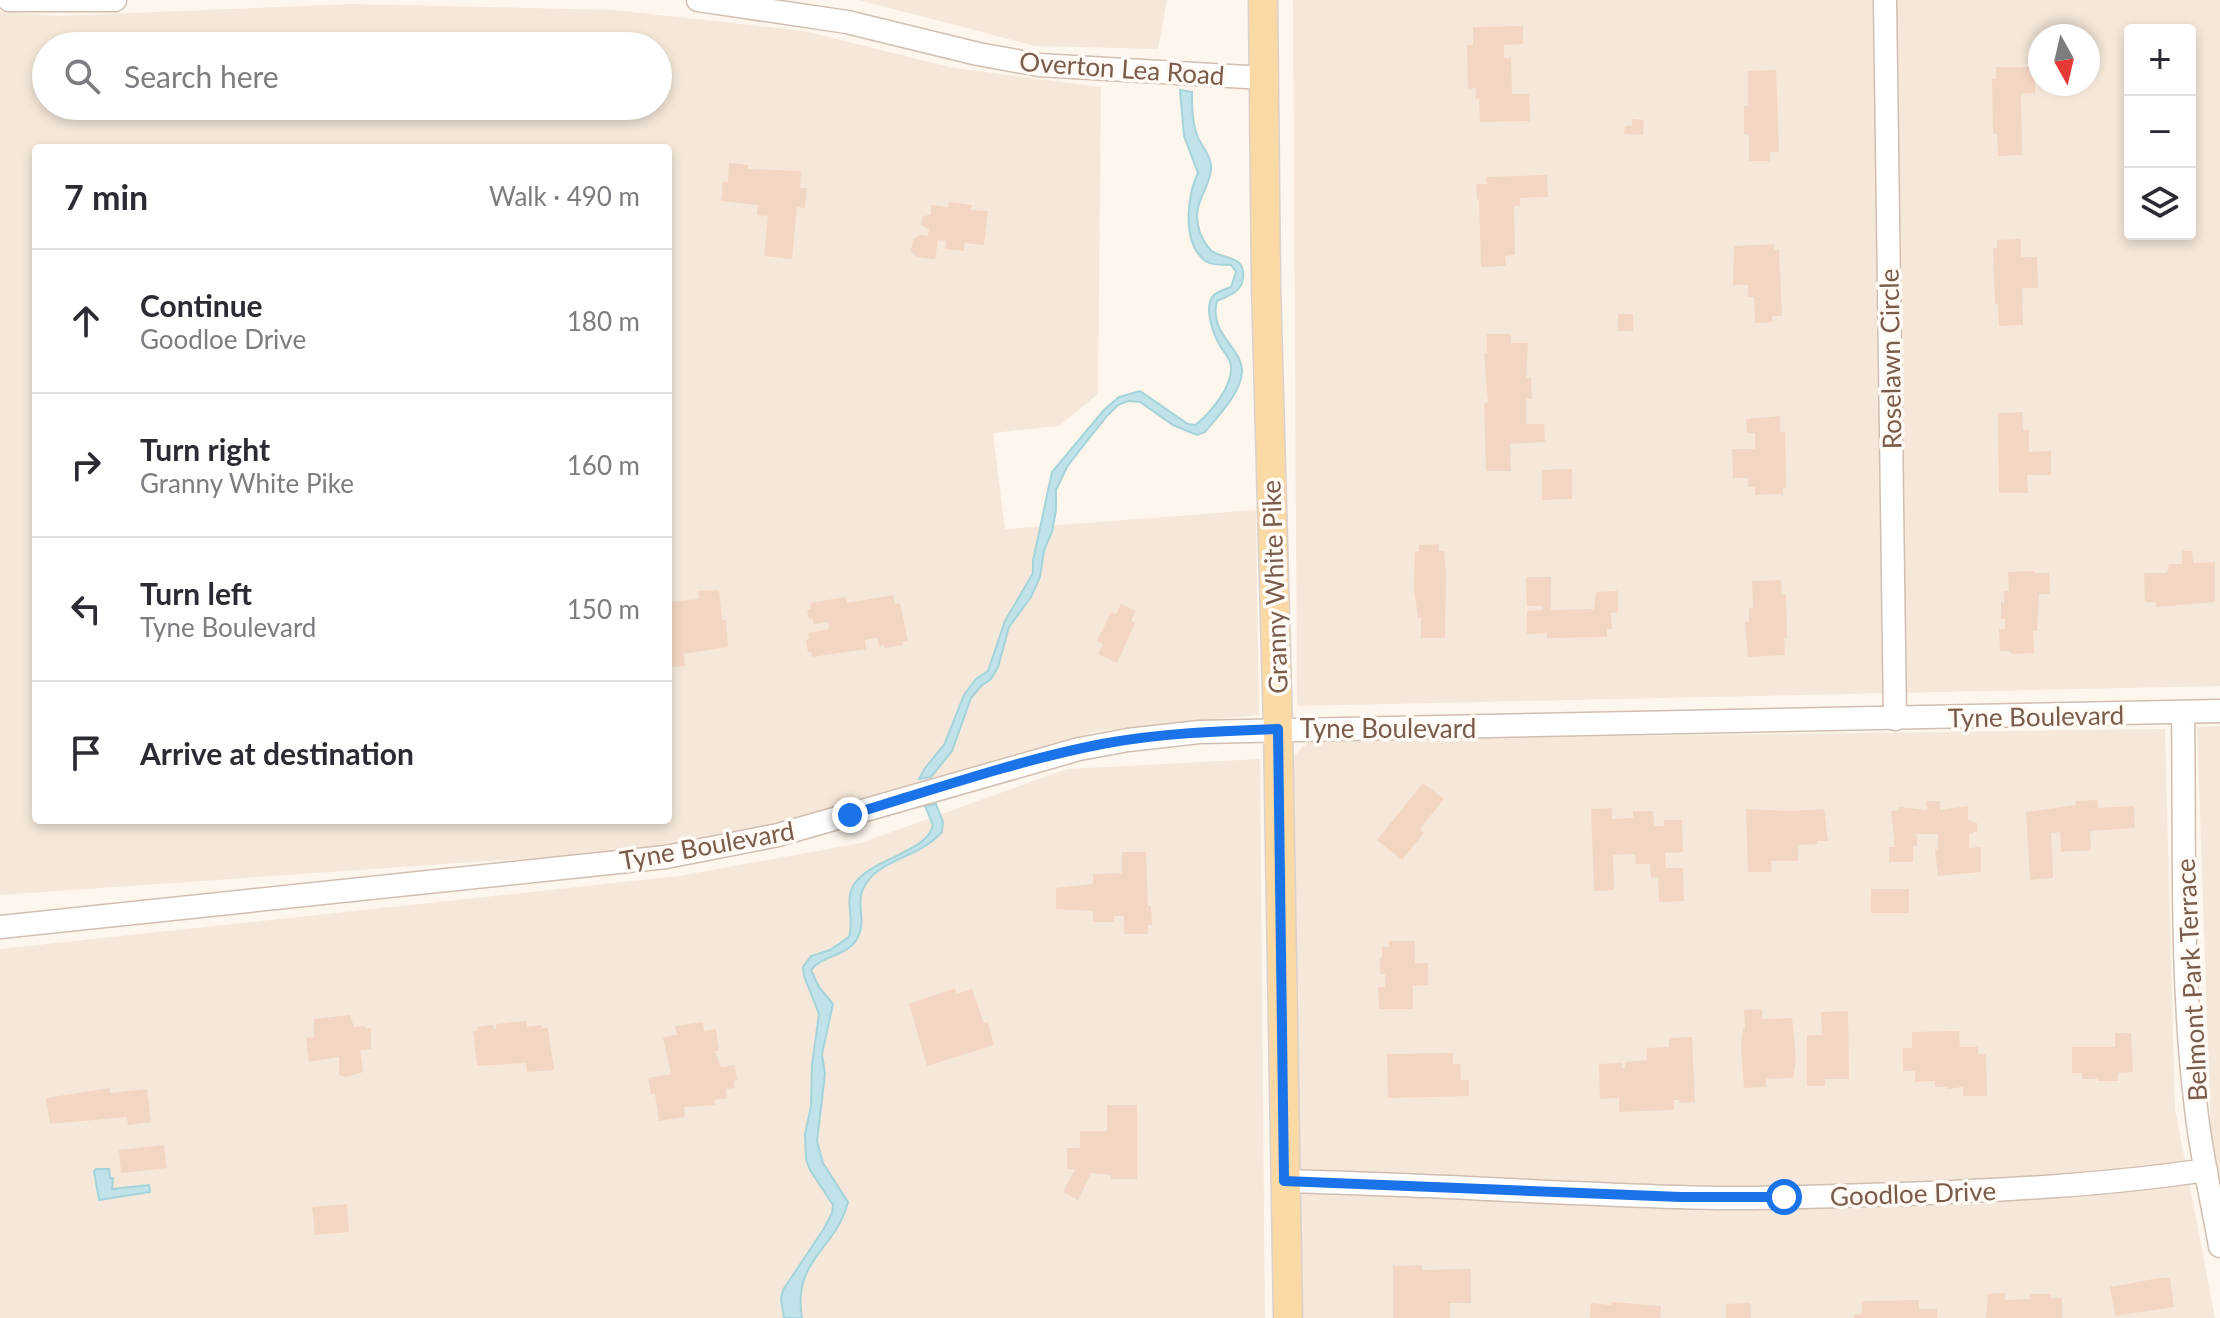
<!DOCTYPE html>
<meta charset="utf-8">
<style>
:root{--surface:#fff;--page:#f2f2f3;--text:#2b2b33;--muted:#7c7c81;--line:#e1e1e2}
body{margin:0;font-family:Lato,sans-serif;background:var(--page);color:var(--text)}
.controls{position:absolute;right:24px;top:24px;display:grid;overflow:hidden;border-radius:8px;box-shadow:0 4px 12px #0003}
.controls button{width:72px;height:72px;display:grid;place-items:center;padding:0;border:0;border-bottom:2px solid var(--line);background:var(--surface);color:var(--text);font:40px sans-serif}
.compass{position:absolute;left:2028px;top:24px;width:72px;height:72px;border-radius:50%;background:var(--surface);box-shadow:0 4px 12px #0003;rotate:172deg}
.stop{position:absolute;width:24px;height:24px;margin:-18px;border:6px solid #1a73e8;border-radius:50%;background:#fff}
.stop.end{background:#1a73e8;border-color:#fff;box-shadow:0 2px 8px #0008}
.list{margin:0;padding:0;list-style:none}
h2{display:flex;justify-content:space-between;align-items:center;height:104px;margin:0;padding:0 32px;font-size:34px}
h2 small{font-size:26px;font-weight:400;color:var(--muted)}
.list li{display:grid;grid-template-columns:52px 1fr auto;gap:24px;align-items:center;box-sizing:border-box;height:144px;padding:0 32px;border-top:2px solid var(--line)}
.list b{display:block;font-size:30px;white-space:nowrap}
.list p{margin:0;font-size:26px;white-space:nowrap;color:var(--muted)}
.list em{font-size:26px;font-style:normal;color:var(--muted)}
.icon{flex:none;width:44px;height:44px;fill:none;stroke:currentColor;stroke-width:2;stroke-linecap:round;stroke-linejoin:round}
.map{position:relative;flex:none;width:2220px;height:1318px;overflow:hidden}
.search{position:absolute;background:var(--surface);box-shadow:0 4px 12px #0003;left:32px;top:32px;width:640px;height:88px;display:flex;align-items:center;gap:20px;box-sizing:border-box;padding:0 28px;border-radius:44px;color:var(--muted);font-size:30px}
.panel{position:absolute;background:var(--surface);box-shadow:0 4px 12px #0003;left:32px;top:144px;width:640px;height:680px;border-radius:8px}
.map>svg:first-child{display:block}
.residential{fill:#f5e8da;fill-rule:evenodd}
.water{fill:#bfe3e8;stroke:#a5d3da;stroke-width:2}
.building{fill:#f3d5c3}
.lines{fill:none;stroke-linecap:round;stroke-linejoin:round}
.minor-casing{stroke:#d1beb0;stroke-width:25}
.major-casing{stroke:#dad1cd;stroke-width:31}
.minor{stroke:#fff;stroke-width:22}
.major{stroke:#fbd9a5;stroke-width:28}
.route{stroke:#1a73e8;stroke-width:10}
.labels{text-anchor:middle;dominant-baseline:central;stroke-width:7;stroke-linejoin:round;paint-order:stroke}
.street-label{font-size:26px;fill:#7a5c4d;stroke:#fffaf3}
</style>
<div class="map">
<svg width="2220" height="1318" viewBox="0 0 2220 1318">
<rect width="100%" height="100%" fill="#fdf6ec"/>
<path class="residential" d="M859,0H1167L1158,49L1035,46Z
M1293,0H2220V686L1297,706ZM2130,30H2190V234H2130ZM2040,36H2088V84H2040Z
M352,4L614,10L804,31L954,68L1101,87L1098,394L1059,426L993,433L1005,529L1256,510L1259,715L1098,731L790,823L647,850L0,895V11L56,16ZM46,46H658V106H46ZM36,148H668V820H36Z
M2220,726V1189L2211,1133L2197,727Z
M2165,729L2175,1109L2215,1318H1303L1286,780L1294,756L1310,740Z
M1260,759L1265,1318H0V949L679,876L861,843L1067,769Z"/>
<path class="water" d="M1180,90L1192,92C1192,106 1192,121 1197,135C1201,146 1212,156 1211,169C1209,193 1190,202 1200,233C1203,240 1208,250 1215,253C1228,259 1245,257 1243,278C1242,292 1228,296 1217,301C1208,334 1243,348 1242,372C1241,393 1217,417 1205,432L1197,435L1173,425L1140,402L1128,401L1118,405L1107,416L1083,446L1067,467L1056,490V510L1052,532L1044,550L1040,577L1031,597L1009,627L998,667L991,679L981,686L971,698L952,751L931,777L919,779L925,768L944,745L964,695L976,679L988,671L1005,621L1033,573V561L1052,472L1104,410L1119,397L1140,391L1188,424L1195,425C1210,414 1233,386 1231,366C1230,357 1223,352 1219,344C1213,333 1203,306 1214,295C1218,291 1226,289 1231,287L1236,272L1231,265C1223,264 1214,266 1207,262C1181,245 1187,195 1198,173L1184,136Z
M936,804L943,822L942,832C920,856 892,857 873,875C848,900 870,916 857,939C846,957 822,955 811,970L819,987L833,1004L822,1054L825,1074L817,1141L823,1163L848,1202C836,1250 792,1259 802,1318H784L781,1299L783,1290L823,1230L832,1213L833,1205L810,1170L806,1159L805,1134L811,1106L812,1065L819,1014L804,976L803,967L811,956L830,950L849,937C855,918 843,900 855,883C873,858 928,852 933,825L925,806Z
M96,1169H109L110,1178H113L112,1189L149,1185L150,1192L99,1200L94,1171Z"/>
<path class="building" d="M1523,26V44L1504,45V58H1511L1512,94H1529L1530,121L1480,122L1479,99H1476V88L1468,89L1467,45H1473V27Z
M1996,67H2035V93L2021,94L2022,155L1998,156L1997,134H1993L1992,79H1996Z
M1776,70L1779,152H1770V161H1749V135L1744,134V106H1748V71Z
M1632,119L1644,120L1643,135L1624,134L1625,126H1632Z
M729,163L748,165V169L801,171L800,188H807L805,208L797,207L792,259L764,256L768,216L757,215L758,205L721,201L723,182H728Z
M1547,175L1548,197L1520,198V206H1514L1515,255L1505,256L1506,266L1481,267L1479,199L1477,200L1476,184H1487L1486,177Z
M949,202L972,205L971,210L988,211L984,245L965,243L964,251L945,249L946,241L938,240L935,259L917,257L911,251L913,240L919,235L928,236L929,229L921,225L922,217L931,214V205L948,207Z
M2021,239V257H2037L2038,288H2022L2023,325L1999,326L1998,304H1995L1993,248H1997V240Z
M1774,244V250H1779L1782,316H1772V322L1755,323L1754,297H1748V285H1733L1734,246Z
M1618,314H1633V331H1618Z
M1487,334H1511V343H1528L1526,378H1531L1532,399H1526V424H1544L1545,442L1510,444L1511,471H1486L1484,403L1488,402L1484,353H1487Z
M2022,412L2023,430H2029V452L2051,451V475H2027L2028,493H1999L1998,413Z
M1780,416V432H1785L1786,488H1783V494L1755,495V487H1748V478H1733L1732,449H1755V433H1747L1746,419Z
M1572,469V499L1542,500V470Z
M1439,544V551H1444L1446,572L1445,638H1421V618H1418L1414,588L1415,552L1419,551V545Z
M2182,551H2192L2193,563L2215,562V602L2156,607V602H2145L2144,573H2167L2169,564H2182Z
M2035,571V573H2049L2050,594H2039L2037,631H2033L2034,653L2011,654V651H2000L1999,629H2005V619H2001V602L2004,603V591H2009L2008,572Z
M1526,577H1551V610L1594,609L1596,592L1618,591V612L1611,613L1612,629H1607V637L1547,638V633L1527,634V611L1543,610V606H1527Z
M1781,580L1782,595L1786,594L1787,638H1784L1785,655L1748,657L1745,622H1749V608H1753L1752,581Z
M719,590L722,620H726L728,647L684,654L685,666L668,667V602L699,599L698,591Z
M893,595L895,604L900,603L908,641L902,642L903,645L885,648L884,645L879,646L878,638L865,640L866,649L812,657L811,652H808L806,640L809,639L808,633L829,629L828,622L814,624L812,618L809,619L807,610L811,609L810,603L846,597L847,603Z
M1121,604L1136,611L1131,621L1135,623L1117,663L1098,654L1103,644L1097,641L1111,612L1116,614Z
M1423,783L1444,799L1420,829L1424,833L1402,860L1377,840Z
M2097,800L2098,808L2134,806L2135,828L2090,831L2091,850L2061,852L2060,832L2051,833L2053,878L2030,880L2026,812L2076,805L2075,801Z
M1926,801H1940V810L1968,806V820L1977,823V831L1969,834V848L1981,847V872L1938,876L1935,849H1938V834H1913L1917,836V846H1913V862H1889V847H1895L1891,811L1899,810V807L1927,810Z
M1612,808V819L1633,818V811H1653L1654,826H1664V820H1682L1683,852L1665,853L1666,868H1683L1684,901L1659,902L1658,877L1651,878L1650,864H1636L1635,854L1613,855L1614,890L1594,891L1591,809Z
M1746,809L1792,811L1824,809L1828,841H1817V844L1798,845V861H1771L1772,872H1748Z
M1122,852H1146L1148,906H1151L1152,925H1148V934H1124V916H1114V922H1093V911L1056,909V888L1093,884V874L1122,873Z
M1871,889H1909V913H1871Z
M1389,941H1415V963H1428V985L1413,986V1009H1379L1378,987H1385V974H1380V958H1382V947H1389Z
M955,988L956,994L972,989L984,1023L988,1022L994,1045L927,1066L909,1004Z
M1762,1009V1019L1792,1018L1796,1059L1793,1078L1766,1079V1087L1744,1088L1741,1046L1743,1029H1745L1744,1010Z
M1848,1011L1849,1079H1825V1086H1807V1035H1822L1821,1012Z
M350,1015L354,1027L365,1026L366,1029L371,1028V1049L360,1050L363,1072L346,1077L339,1075V1057L309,1062L306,1038L314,1037V1019Z
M527,1021V1027L542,1025V1028H548L554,1070L527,1072L526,1063L477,1066L473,1031H478L477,1027L493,1025L494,1030L496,1029V1024Z
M703,1022L704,1031L716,1029L719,1051H715L721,1067L735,1065L737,1080L734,1081L735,1088L726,1089L727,1098L714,1100L715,1105L684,1107L685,1117L659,1121L655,1094H651L648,1078L671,1074L663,1037L677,1035L675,1026Z
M1959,1031L1960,1047H1978V1054H1986L1987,1096H1963V1087L1947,1089V1087H1935V1081L1915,1082V1071H1903V1048H1912V1032Z
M2115,1033H2131L2133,1072L2118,1073V1081H2098V1079H2082V1073H2072V1047H2115Z
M1692,1037L1695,1102L1680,1103L1679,1100H1674V1110L1619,1112V1098L1600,1099L1599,1064L1622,1063V1068H1625V1062L1647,1060V1048L1669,1047V1038Z
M1453,1053V1064H1460L1461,1080H1469V1096L1388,1098L1387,1054Z
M110,1088V1093L147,1089L151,1122L128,1125L127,1117L50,1124L46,1098Z
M1107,1105H1137V1179H1111V1175L1091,1173L1078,1200L1063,1192L1075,1169H1067V1148H1080V1131H1107Z
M164,1145L167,1168L121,1173L119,1150Z
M347,1204L349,1232L315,1235L312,1207Z
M1422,1265V1270L1471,1269V1303H1450V1318H1393V1266Z
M2159,1278H2170L2174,1307L2115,1316L2110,1287Z
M2005,1293V1300L2030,1299V1294H2051V1298H2062V1318H1986L1988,1294Z
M1919,1300V1309H1937V1318H1854V1315L1862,1314V1301Z
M1612,1302L1661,1306L1660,1318H1590L1591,1303L1611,1305Z
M1750,1303L1751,1318H1726V1304Z"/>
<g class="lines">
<defs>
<path id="minor" d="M9,0H115
M698,0L847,22L978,54L1039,65L1264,78
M1885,0L1895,719
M2183,712C2185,844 2180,977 2196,1108C2201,1155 2212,1200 2220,1246
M0,927L666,857L778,835L1079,749L1128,740L1199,732L2220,711
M1284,1181C1416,1184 1547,1193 1679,1197C1753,1200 1828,1196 1903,1194C2005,1190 2105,1185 2206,1170"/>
<path id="major" d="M1263,0L1266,284L1278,729L1288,1318"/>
</defs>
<use href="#minor" class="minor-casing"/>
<use href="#major" class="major-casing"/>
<use href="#minor" class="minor"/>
<use href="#major" class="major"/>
</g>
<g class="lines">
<path class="route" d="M850,815C932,790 1019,760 1102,744C1160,733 1219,731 1278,729L1284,1181L1681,1197H1784"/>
</g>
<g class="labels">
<g class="street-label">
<text transform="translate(1122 68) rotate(4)">Overton Lea Road</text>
<text transform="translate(1890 359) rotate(-91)">Roselawn Circle</text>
<text transform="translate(1274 587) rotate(-92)">Granny White Pike</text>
<text transform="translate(2036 716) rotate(-1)">Tyne Boulevard</text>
<text x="1388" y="728">Tyne Boulevard</text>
<text transform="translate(707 845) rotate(-10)">Tyne Boulevard</text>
<text transform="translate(2191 980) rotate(-93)">Belmont Park Terrace</text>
<text transform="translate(1913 1193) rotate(-2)">Goodloe Drive</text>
</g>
</g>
</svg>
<div class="controls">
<button>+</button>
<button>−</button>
<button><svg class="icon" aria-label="layers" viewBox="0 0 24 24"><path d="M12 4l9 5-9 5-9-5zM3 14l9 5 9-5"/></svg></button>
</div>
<svg class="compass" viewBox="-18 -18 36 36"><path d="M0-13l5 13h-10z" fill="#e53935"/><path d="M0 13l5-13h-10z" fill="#7c7c81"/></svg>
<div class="stop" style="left:1784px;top:1197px"></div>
<div class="stop end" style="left:850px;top:815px"></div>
<div class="search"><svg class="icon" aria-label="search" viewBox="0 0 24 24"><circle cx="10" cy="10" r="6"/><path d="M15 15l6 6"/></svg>Search here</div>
<section class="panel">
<h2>7 min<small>Walk · 490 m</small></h2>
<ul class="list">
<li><svg class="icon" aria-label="ahead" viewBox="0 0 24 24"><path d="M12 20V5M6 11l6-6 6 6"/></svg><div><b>Continue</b><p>Goodloe Drive</p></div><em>180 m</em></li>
<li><svg class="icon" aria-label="right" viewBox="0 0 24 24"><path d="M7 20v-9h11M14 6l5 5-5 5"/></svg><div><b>Turn right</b><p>Granny White Pike</p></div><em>160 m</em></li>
<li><svg class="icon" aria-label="left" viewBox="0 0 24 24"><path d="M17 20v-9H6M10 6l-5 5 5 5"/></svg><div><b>Turn left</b><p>Tyne Boulevard</p></div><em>150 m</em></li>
<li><svg class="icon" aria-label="arrive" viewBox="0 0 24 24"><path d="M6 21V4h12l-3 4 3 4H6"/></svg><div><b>Arrive at destination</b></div></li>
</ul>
</section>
</div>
